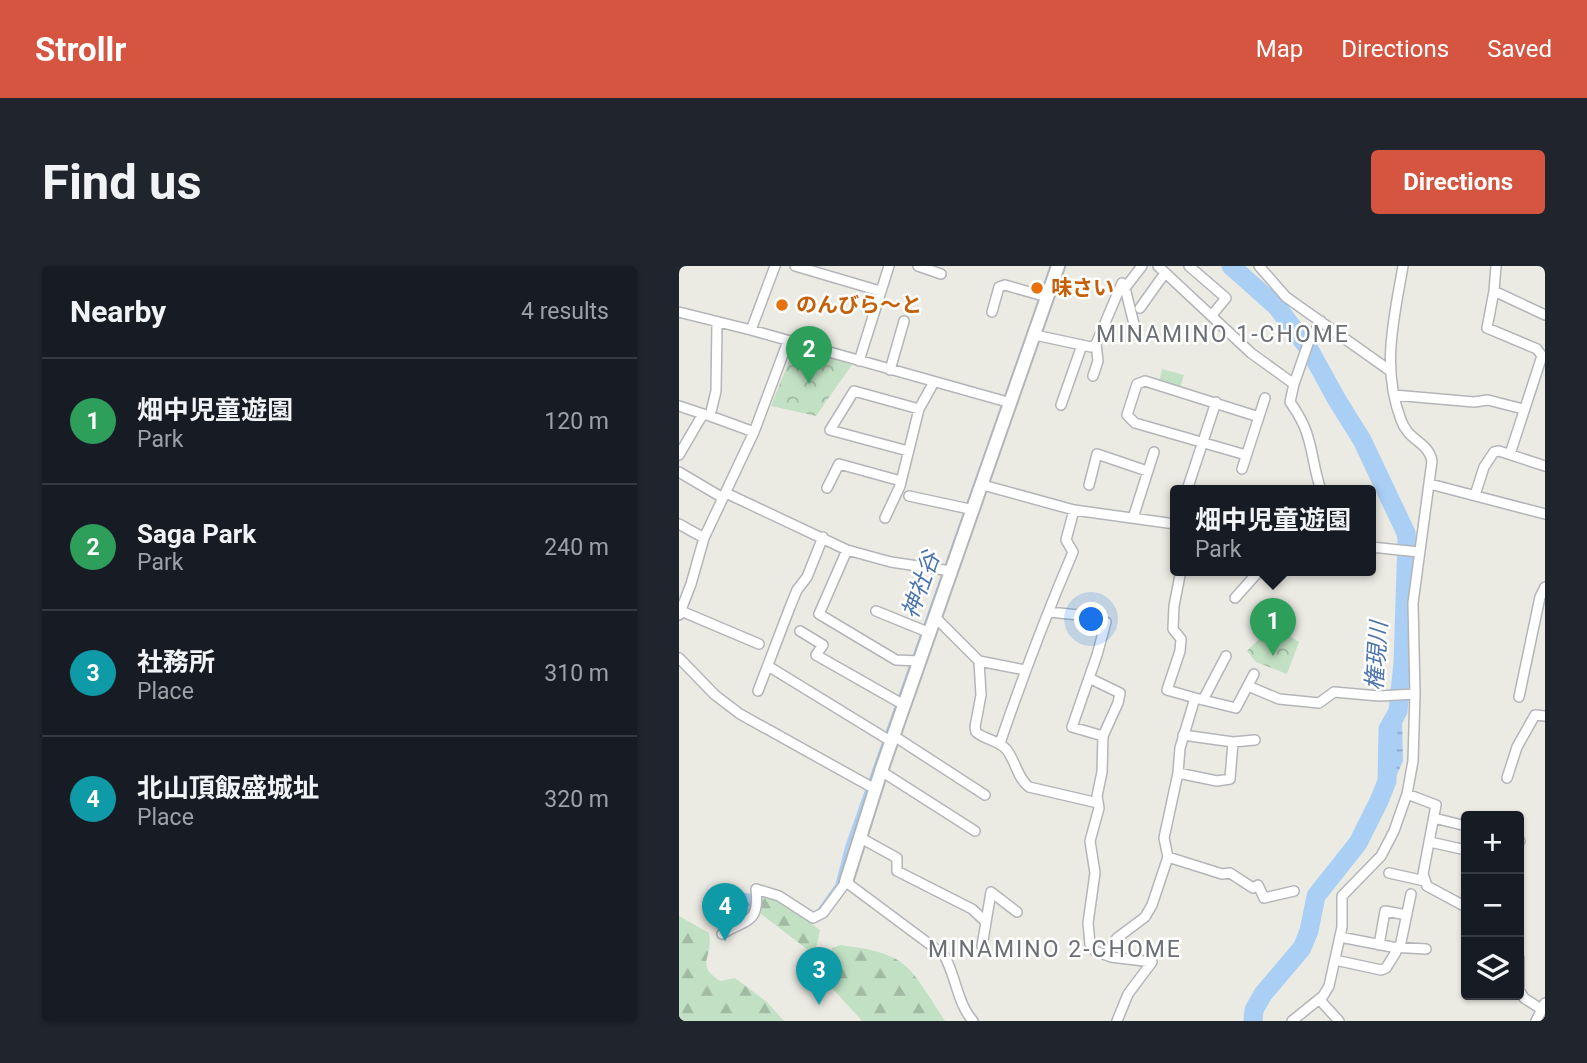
<!DOCTYPE html>
<meta charset="utf-8">
<style>
:root{--surface:#171b24;--page:#20242c;--text:#f1f3f6;--muted:#9ea1a6;--line:#363941;--accent:#d65540}
body{margin:0;font-family:Roboto,"Noto Sans JP",sans-serif;background:var(--page);color:var(--text)}
.controls{position:absolute;right:21px;bottom:21px;display:grid;overflow:hidden;border-radius:7px;box-shadow:0 2px 5px #0004}
.controls button{width:63px;height:63px;display:grid;place-items:center;padding:0;border:0;border-bottom:2px solid var(--line);background:var(--surface);color:var(--text);font:35px sans-serif}
.you{position:absolute;left:413px;top:354px;width:24px;height:24px;margin:-18px;border:5px solid #fff;border-radius:50%;background:#1a73e8;box-shadow:0 0 0 10px #1a73e833}
.badge{display:grid;place-items:center;width:46px;height:46px;border-radius:50%;background:var(--accent);color:#fff;font-size:23px;font-weight:700}
.pin{position:absolute;translate:-50% -58px;filter:drop-shadow(0 2px 4px #0008)}
.pin::after{content:'';position:absolute;top:37px;width:24px;height:21px;background:inherit;clip-path:polygon(0 0,100% 0,50% 100%)}
.popup{position:absolute;left:491px;top:219px;width:206px;height:91px;box-sizing:border-box;display:grid;place-content:center;border-radius:7px;background:var(--surface);filter:drop-shadow(0 2px 5px #0005);font-size:23px;white-space:nowrap;color:var(--muted)}
.popup b{font-size:26px;color:var(--text)}
.popup::after{content:'';position:absolute;left:50%;top:100%;margin-left:-14px;border:14px solid transparent;border-top-color:var(--surface)}
.list{margin:0;padding:0;list-style:none}
h2{display:flex;justify-content:space-between;align-items:center;height:91px;margin:0;padding:0 28px;font-size:30px}
h2 small{font-size:23px;font-weight:400;color:var(--muted)}
.list li{display:grid;grid-template-columns:46px 1fr auto;gap:21px;align-items:center;box-sizing:border-box;height:126px;padding:0 28px;border-top:2px solid var(--line)}
.list b{display:block;font-size:26px;white-space:nowrap}
.list p{margin:0;font-size:23px;white-space:nowrap;color:var(--muted)}
.list em{font-size:23px;font-style:normal;color:var(--muted)}
.icon{flex:none;width:38px;height:38px;fill:none;stroke:currentColor;stroke-width:2;stroke-linecap:round;stroke-linejoin:round}
.map{position:relative;flex:none;width:866px;height:755px;overflow:hidden;border-radius:7px}
header{display:flex;align-items:center;gap:42px;box-sizing:border-box;height:98px;padding:0 35px;background:var(--accent);color:#fff}
header strong{font-size:33px}
nav{display:flex;gap:38px;margin-inline-start:auto;font-size:24px}
.intro{display:flex;align-items:center;justify-content:space-between;box-sizing:border-box;height:168px;padding:0 42px}
h1{margin:0;font-size:49px}
.button{padding:18px 32px;border-radius:7px;background:var(--accent);color:#fff;font-size:24px;font-weight:700}
main{display:flex;gap:42px;padding:0 42px}
aside{flex:1;background:var(--surface);border-radius:7px;box-shadow:0 2px 5px #0004}
.map>svg:first-child{display:block}
.forest{fill:url(#forest-firs)}
.park{fill:url(#park-crowns)}
.water{fill:url(#water-waves)}
.lines{fill:none;stroke-linecap:round;stroke-linejoin:round}
.stream{stroke:#aacff5;stroke-width:3.5}
.river{stroke:#aacff5;stroke-width:19}
.street-casing{stroke:#b3b5b9;stroke-width:12}
.secondary-casing{stroke:#b2b5b9;stroke-width:16}
.street{stroke:#fff;stroke-width:9}
.secondary{stroke:#fff;stroke-width:12}
.food-dot{fill:#e8710a;stroke:#fff;stroke-width:2.5}
.labels{text-anchor:middle;dominant-baseline:central;stroke-width:5;stroke-linejoin:round;paint-order:stroke}
.food-label{font-size:21px;font-weight:bold;fill:#c56008;stroke:#fff;text-anchor:start}
.neighbourhood-label{font-size:23px;letter-spacing:2px;fill:#6c7074;stroke:#fff}
.water-label{font-size:23px;font-style:italic;fill:#4d76ae;stroke:#fff}
</style>
<header>
<strong>Strollr</strong>
<nav><a>Map</a><a>Directions</a><a>Saved</a></nav>
</header>
<div class="intro"><h1>Find us</h1><a class="button">Directions</a></div>
<main>
<aside>
<h2>Nearby<small>4 results</small></h2>
<ul class="list">
<li><span class="badge" style="background:#2e9e5b">1</span><div><b>畑中児童遊園</b><p>Park</p></div><em>120 m</em></li>
<li><span class="badge" style="background:#2e9e5b">2</span><div><b>Saga Park</b><p>Park</p></div><em>240 m</em></li>
<li><span class="badge" style="background:#0f9aa8">3</span><div><b>社務所</b><p>Place</p></div><em>310 m</em></li>
<li><span class="badge" style="background:#0f9aa8">4</span><div><b>北山頂飯盛城址</b><p>Place</p></div><em>320 m</em></li>
</ul>
</aside>
<div class="map">
<svg width="866" height="755" viewBox="0 0 866 755">
<defs>
<pattern id="forest-firs" width="22" height="20" patternUnits="userSpaceOnUse" patternTransform="scale(1.75)"><rect width="22" height="20" fill="#c2e1c4"/><path d="M5 1l3.5 6h-7zM16 11l3.5 6h-7z" fill="#a1baa3"/></pattern>
<pattern id="park-crowns" width="20" height="18" patternUnits="userSpaceOnUse" patternTransform="scale(1.75)"><rect width="20" height="18" fill="#c2e1c4"/><path d="M2 6a3 3 0 1 1 6 0M12 15a3 3 0 1 1 6 0" fill="none" stroke="#a1baa3"/></pattern>
<pattern id="water-waves" width="16" height="10" patternUnits="userSpaceOnUse" patternTransform="scale(1.75)"><rect width="16" height="10" fill="#aacff5"/><path d="M0 5q4-4 8 0t8 0" fill="none" stroke="#8dabca"/></pattern>
</defs>
<rect width="100%" height="100%" fill="#ecebe3"/>
<path class="forest" d="M87,629L109,639L141,664L136,687H133L82,648L83,634Z
M0,650L30,667C35,692 15,698 41,715L56,712L88,736L105,755H0Z
M161,679C183,682 211,685 228,701C242,715 255,739 266,755H183L145,713L153,682Z"/>
<path class="park" d="M119,82L175,96L137,150L92,140L114,85Z
M483,103L505,109L501,122L480,116Z
M604,366L620,376L608,408L577,396L568,385L581,372Z"/>
<path class="water" d="M714,448L723,450L724,495L714,517H704L708,458Z
M53,625L73,628C75,650 62,657 42,657L37,651Z"/>
<g class="lines">
<path class="stream" d="M138,647L158,619L168,580L301,204"/>
<path class="river" d="M552,0L598,41L630,83L658,134L683,174L727,267L728,274L724,397L719,445L709,463L708,515L700,535L679,577L637,630L630,665L623,682L584,728L575,744L574,755"/>
<defs>
<path id="street" d="M116,0L201,25
M239,0L262,8
M479,0L572,87L615,118L611,136C616,143 621,151 625,160C634,180 634,202 642,224
M510,0L547,32L533,49
M580,0L607,31L710,104
M817,0L815,25L808,62L858,83L863,90L831,188
M815,25L866,49
M461,42L486,7
M0,46L72,64L332,137
M313,46L320,21L326,19L368,31
M455,58L446,22L463,0
M72,64L96,0
M356,69L412,81L417,78L443,17
M180,95L210,0
M211,104L225,55
M414,110L419,95L417,78
M615,118L630,75L642,55
M715,129L795,136L809,134L844,143
M382,139L403,79
M0,140L24,148
M31,150L75,166
M229,185L151,164L175,125L240,143
M0,189L24,148L31,150L37,125L38,57
M567,189L456,157L448,149L458,118L466,115L580,151
M563,203L586,132
M0,206L44,232
M751,218L866,248
M304,219L395,244L496,258
M410,219L418,188L468,205
M148,222L160,198L222,215
M508,224L537,136
M47,227L168,284L212,296L272,305
M796,229L805,201L815,186L820,185L866,200
M230,230L295,244
M206,252L221,220L240,143L255,116
M454,252L475,186
M0,258L25,272L12,318L0,349
M25,272L75,166L109,75
M692,281L740,286
M168,284L140,348L217,394L241,395
M556,332L581,304
M2,345L80,378
M197,345L251,367
M370,346L410,350L427,356L418,389L393,461L424,470
M256,351L300,395L302,429L296,461L297,466C306,474 319,474 327,483C337,495 338,512 350,521L419,537
M121,365L144,379L137,389L225,439
M0,392L36,429L61,448L196,523
M300,395L346,404
M89,400L213,476
M410,412L441,427L439,437L424,470L423,506L418,530L420,542L411,575L416,607L409,657L411,678L416,685L432,691
M569,420L600,433L640,437L655,426L700,430L736,428
M79,425L111,341L118,324L128,311L144,271
M840,431L861,331L866,321
M516,432L557,442L575,408
M524,434L547,390
M504,469L554,476L576,474
M215,470L306,529
M321,477C343,413 367,349 394,286L387,274L395,244
M202,505L296,565
M499,507L538,515L551,513L554,476
M828,512L838,481L856,449L866,450
M728,528L757,539L744,608L748,620L787,641
M755,552L787,560
M180,571L218,592V605L293,643L307,656
M840,574L841,575
M751,576L787,584
M489,591L543,608L551,607L574,622L579,619L585,632L615,625
M710,607L746,615
M43,668C66,653 81,659 77,623L100,630L134,652L144,647L167,616L265,689C277,710 278,737 294,755
M661,671L713,681L747,683
M700,679L706,645L728,649
M303,680L312,626L338,646
M721,681L732,628
M840,692V724L845,732L862,743
M656,694L702,704L707,702L717,686
M473,696L432,691L430,684L438,672L466,651L473,639L489,591L485,572L499,507L501,482L516,432L488,424L501,385L502,373L494,363L495,340L502,304
M640,733L660,755
M438,755L449,728L473,696
M613,755L644,730L650,720L663,661V630L702,590L715,565L728,528L734,495L736,428L734,337L753,195C749,175 730,176 722,154C702,101 715,53 724,0
M857,755L866,737"/>
<path id="secondary" d="M167,616L202,505L379,0"/>
</defs>
<use href="#street" class="street-casing"/>
<use href="#secondary" class="secondary-casing"/>
<use href="#street" class="street"/>
<use href="#secondary" class="secondary"/>
</g>
<g class="food-dot">
<circle cx="358" cy="22" r="7"/>
<circle cx="103" cy="39" r="7"/>
</g>
<g class="labels">
<g class="food-label">
<text x="372" y="22">味さい</text>
<text x="117" y="39">のんびら～と</text>
</g>
<g class="neighbourhood-label">
<text x="544" y="68">MINAMINO 1-CHOME</text>
<text x="376" y="683">MINAMINO 2-CHOME</text>
</g>
<g class="water-label">
<text transform="translate(242 319) rotate(-70)">神社谷</text>
<text transform="translate(698 390) rotate(-86)">権現川</text>
</g>
</g>
</svg>
<div class="controls">
<button>+</button>
<button>−</button>
<button><svg class="icon" aria-label="layers" viewBox="0 0 24 24"><path d="M12 4l9 5-9 5-9-5zM3 14l9 5 9-5"/></svg></button>
</div>
<div class="you"></div>
<div class="pin badge" style="left:594px;top:390px;background:#2e9e5b">1</div>
<div class="popup"><b>畑中児童遊園</b>Park</div>
<div class="pin badge" style="left:130px;top:118px;background:#2e9e5b">2</div>
<div class="pin badge" style="left:140px;top:739px;background:#0f9aa8">3</div>
<div class="pin badge" style="left:46px;top:675px;background:#0f9aa8">4</div>
</div>
</main>
